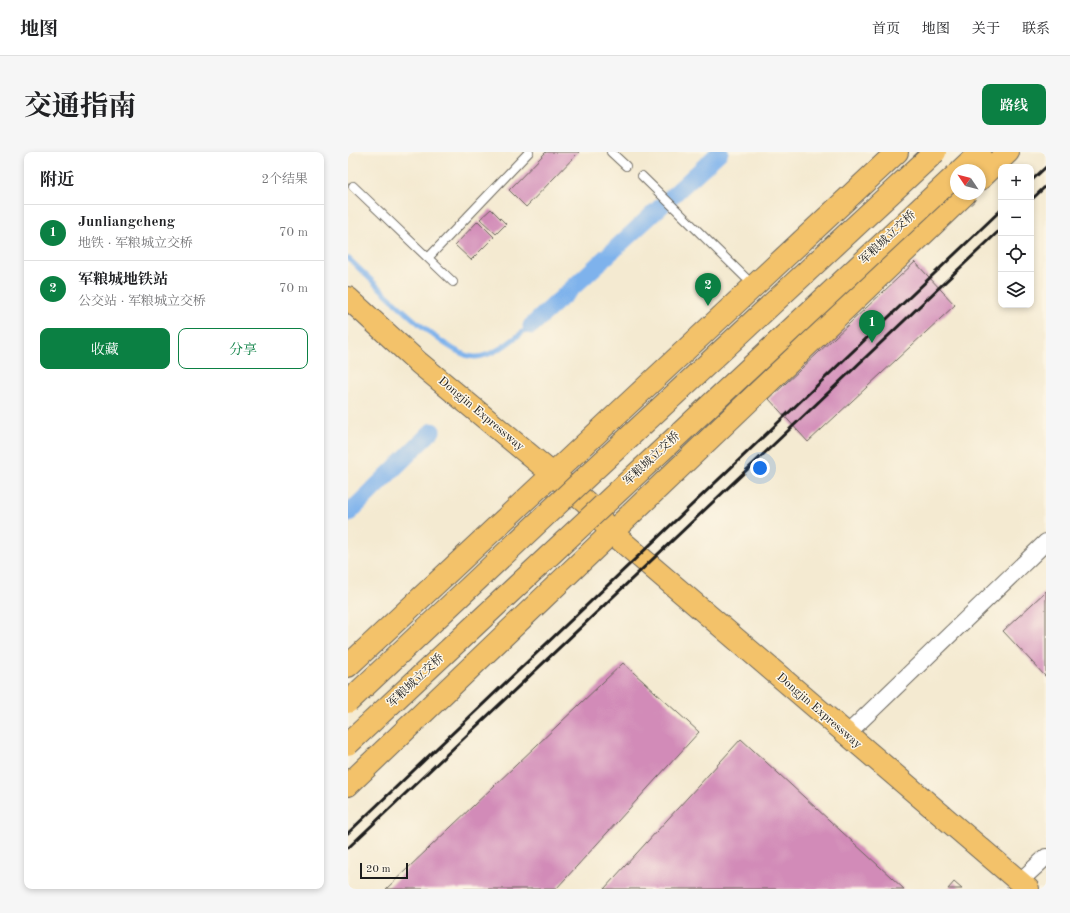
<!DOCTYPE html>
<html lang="zh">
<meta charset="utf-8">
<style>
:root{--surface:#fff;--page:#f6f6f6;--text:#202124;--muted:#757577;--line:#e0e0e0;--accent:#0b8043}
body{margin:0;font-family:"Old Standard TT","Noto Serif SC",serif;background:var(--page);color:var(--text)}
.controls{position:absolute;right:12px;top:12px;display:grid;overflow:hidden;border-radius:8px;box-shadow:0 2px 6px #0003}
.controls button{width:36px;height:36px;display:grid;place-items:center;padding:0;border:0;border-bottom:1px solid var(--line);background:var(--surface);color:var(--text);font:20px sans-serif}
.compass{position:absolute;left:602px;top:12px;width:36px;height:36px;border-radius:50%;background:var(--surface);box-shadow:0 2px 6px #0003;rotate:305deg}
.scale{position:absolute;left:12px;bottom:10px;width:48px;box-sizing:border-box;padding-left:4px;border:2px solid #1c1c1c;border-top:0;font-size:11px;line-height:14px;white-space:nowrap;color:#1c1c1c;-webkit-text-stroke:3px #fcf5e5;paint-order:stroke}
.you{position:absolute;left:412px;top:316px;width:14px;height:14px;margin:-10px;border:3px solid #fff;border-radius:50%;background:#1a73e8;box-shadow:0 0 0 6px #1a73e833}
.badge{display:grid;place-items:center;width:26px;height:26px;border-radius:50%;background:var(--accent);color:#fff;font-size:13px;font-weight:700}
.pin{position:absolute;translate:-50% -33px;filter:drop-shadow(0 1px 2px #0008)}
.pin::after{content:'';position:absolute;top:21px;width:14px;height:12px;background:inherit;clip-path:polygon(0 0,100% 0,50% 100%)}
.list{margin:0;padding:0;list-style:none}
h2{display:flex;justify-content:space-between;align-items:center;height:52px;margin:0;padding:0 16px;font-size:17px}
h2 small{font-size:13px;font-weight:400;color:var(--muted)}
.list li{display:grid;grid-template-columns:26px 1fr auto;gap:12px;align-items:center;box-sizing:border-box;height:56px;padding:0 16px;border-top:1px solid var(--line)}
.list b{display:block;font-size:15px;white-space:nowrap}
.list p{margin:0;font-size:13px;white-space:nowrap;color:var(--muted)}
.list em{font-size:13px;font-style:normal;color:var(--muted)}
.actions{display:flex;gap:8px;padding:12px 16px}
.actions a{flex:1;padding:9px 0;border:1px solid var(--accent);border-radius:8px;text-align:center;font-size:14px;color:var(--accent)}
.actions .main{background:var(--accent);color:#fff}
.icon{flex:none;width:22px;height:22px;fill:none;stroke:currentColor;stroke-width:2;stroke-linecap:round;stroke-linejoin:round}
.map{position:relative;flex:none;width:698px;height:737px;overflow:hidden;border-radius:8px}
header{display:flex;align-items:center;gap:24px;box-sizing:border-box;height:56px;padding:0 20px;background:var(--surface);border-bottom:1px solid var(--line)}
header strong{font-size:19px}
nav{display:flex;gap:22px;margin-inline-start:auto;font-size:14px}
.intro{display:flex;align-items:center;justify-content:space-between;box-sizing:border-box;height:96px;padding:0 24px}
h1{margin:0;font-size:28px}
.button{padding:10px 18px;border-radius:8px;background:var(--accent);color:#fff;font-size:14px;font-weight:700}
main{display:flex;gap:24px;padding:0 24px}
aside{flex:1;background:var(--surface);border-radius:8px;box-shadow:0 2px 6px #0003}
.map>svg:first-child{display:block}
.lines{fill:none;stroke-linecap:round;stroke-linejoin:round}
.stream{stroke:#7eb2ec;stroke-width:5}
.canal{stroke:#7eb2ec;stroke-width:17}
.building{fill:#d28bb8}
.lane-casing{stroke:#68645b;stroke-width:10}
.street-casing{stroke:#68645b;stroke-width:18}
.primary-casing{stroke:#68645b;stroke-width:24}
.highway-casing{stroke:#68645b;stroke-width:24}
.lane{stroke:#fff;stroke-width:8}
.street{stroke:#fff;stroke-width:16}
.primary{stroke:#f3c26a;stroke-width:22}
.highway{stroke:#f3c26a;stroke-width:22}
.rail{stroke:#1c1c1c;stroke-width:3}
.highway-bridge-casing{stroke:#68645b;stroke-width:24;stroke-linecap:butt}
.highway-bridge{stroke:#f3c26a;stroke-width:22}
.labels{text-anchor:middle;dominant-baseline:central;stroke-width:3;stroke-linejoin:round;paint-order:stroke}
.street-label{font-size:12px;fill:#1c1c1c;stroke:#fcf5e5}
</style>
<header>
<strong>地图</strong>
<nav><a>首页</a><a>地图</a><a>关于</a><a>联系</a></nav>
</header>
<div class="intro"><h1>交通指南</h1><a class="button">路线</a></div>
<main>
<aside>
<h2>附近<small>2个结果</small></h2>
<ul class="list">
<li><span class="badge">1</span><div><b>Junliangcheng</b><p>地铁 · 军粮城立交桥</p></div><em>70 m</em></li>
<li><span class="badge">2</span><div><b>军粮城地铁站</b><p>公交站 · 军粮城立交桥</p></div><em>70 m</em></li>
</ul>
<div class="actions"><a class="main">收藏</a><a>分享</a></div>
</aside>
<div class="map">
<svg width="698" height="737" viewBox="0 0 698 737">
<rect width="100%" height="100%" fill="#fcf5e5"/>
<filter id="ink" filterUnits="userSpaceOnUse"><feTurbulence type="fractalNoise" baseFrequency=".025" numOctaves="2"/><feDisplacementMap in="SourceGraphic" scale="8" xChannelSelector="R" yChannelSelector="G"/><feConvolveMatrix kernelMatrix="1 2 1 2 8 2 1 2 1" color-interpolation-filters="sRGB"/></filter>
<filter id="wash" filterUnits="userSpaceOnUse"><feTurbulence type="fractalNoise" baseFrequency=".012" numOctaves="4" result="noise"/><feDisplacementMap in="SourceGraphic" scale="16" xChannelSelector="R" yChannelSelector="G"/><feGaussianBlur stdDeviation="0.9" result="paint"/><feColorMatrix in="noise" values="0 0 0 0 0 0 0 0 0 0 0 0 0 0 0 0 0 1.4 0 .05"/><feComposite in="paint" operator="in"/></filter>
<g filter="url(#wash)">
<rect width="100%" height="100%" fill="#f4ead1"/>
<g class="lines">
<path class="stream" d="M0,106C23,127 100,207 128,205C148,204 167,185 183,174"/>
<path class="canal" d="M183,174L372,0
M0,362L84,279"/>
</g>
<g id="blocks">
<path class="building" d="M198,0H231L178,55L161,38Z
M143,57L158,72L148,82L132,67Z
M130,69L146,85L123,108L107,93Z
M567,110L607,153L460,290L421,247Z
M698,439V525L655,479Z
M275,511L351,580L208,737H38Z
M393,587L556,737H256Z
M606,730L614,737H600Z"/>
</g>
</g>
<g filter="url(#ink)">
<use href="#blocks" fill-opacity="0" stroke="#68645b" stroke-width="1"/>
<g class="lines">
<defs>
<path id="lane" d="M263,0L278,14
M294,24L405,133
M5,34L105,130
M80,106L181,0"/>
<path id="street" d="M499,582L698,390
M671,730L698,705"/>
<path id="primary" d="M632,27L660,0
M0,146L71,211L238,350L263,380L680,737
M0,514L549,0
M0,633L617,42"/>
<path id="highway" d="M613,18L632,0"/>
</defs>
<use href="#lane" class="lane-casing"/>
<use href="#street" class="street-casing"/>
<use href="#primary" class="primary-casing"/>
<use href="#highway" class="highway-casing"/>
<use href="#lane" class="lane"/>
<use href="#street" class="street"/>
<use href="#primary" class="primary"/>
<use href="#highway" class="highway"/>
<path class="rail" d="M683,29L698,15
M683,48L698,34
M0,681L653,58
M0,696L653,77"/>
<defs>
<path id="highway-bridge" d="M0,550L235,328L587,0
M0,592L608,23"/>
</defs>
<use href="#highway-bridge" class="highway-bridge-casing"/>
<use href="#highway-bridge" class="highway-bridge"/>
</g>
</g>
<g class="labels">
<g class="street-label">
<text transform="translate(540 86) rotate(-43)">军粮城立交桥</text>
<text transform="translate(133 262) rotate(40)">Dongjin Expressway</text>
<text transform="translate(304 307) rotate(-43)">军粮城立交桥</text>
<text transform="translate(68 529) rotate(-43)">军粮城立交桥</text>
<text transform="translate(471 559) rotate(41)">Dongjin Expressway</text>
</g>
</g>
</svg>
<div class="controls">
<button>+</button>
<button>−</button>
<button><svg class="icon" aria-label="locate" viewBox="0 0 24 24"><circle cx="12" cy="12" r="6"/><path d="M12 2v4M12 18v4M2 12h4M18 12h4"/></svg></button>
<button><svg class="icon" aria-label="layers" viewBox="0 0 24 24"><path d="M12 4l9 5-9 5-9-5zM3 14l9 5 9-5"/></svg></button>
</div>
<svg class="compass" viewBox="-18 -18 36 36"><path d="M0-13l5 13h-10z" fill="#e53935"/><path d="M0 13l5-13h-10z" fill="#757577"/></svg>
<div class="scale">20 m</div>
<div class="you"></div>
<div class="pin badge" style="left:524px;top:191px">1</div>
<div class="pin badge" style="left:360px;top:154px">2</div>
</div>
</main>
